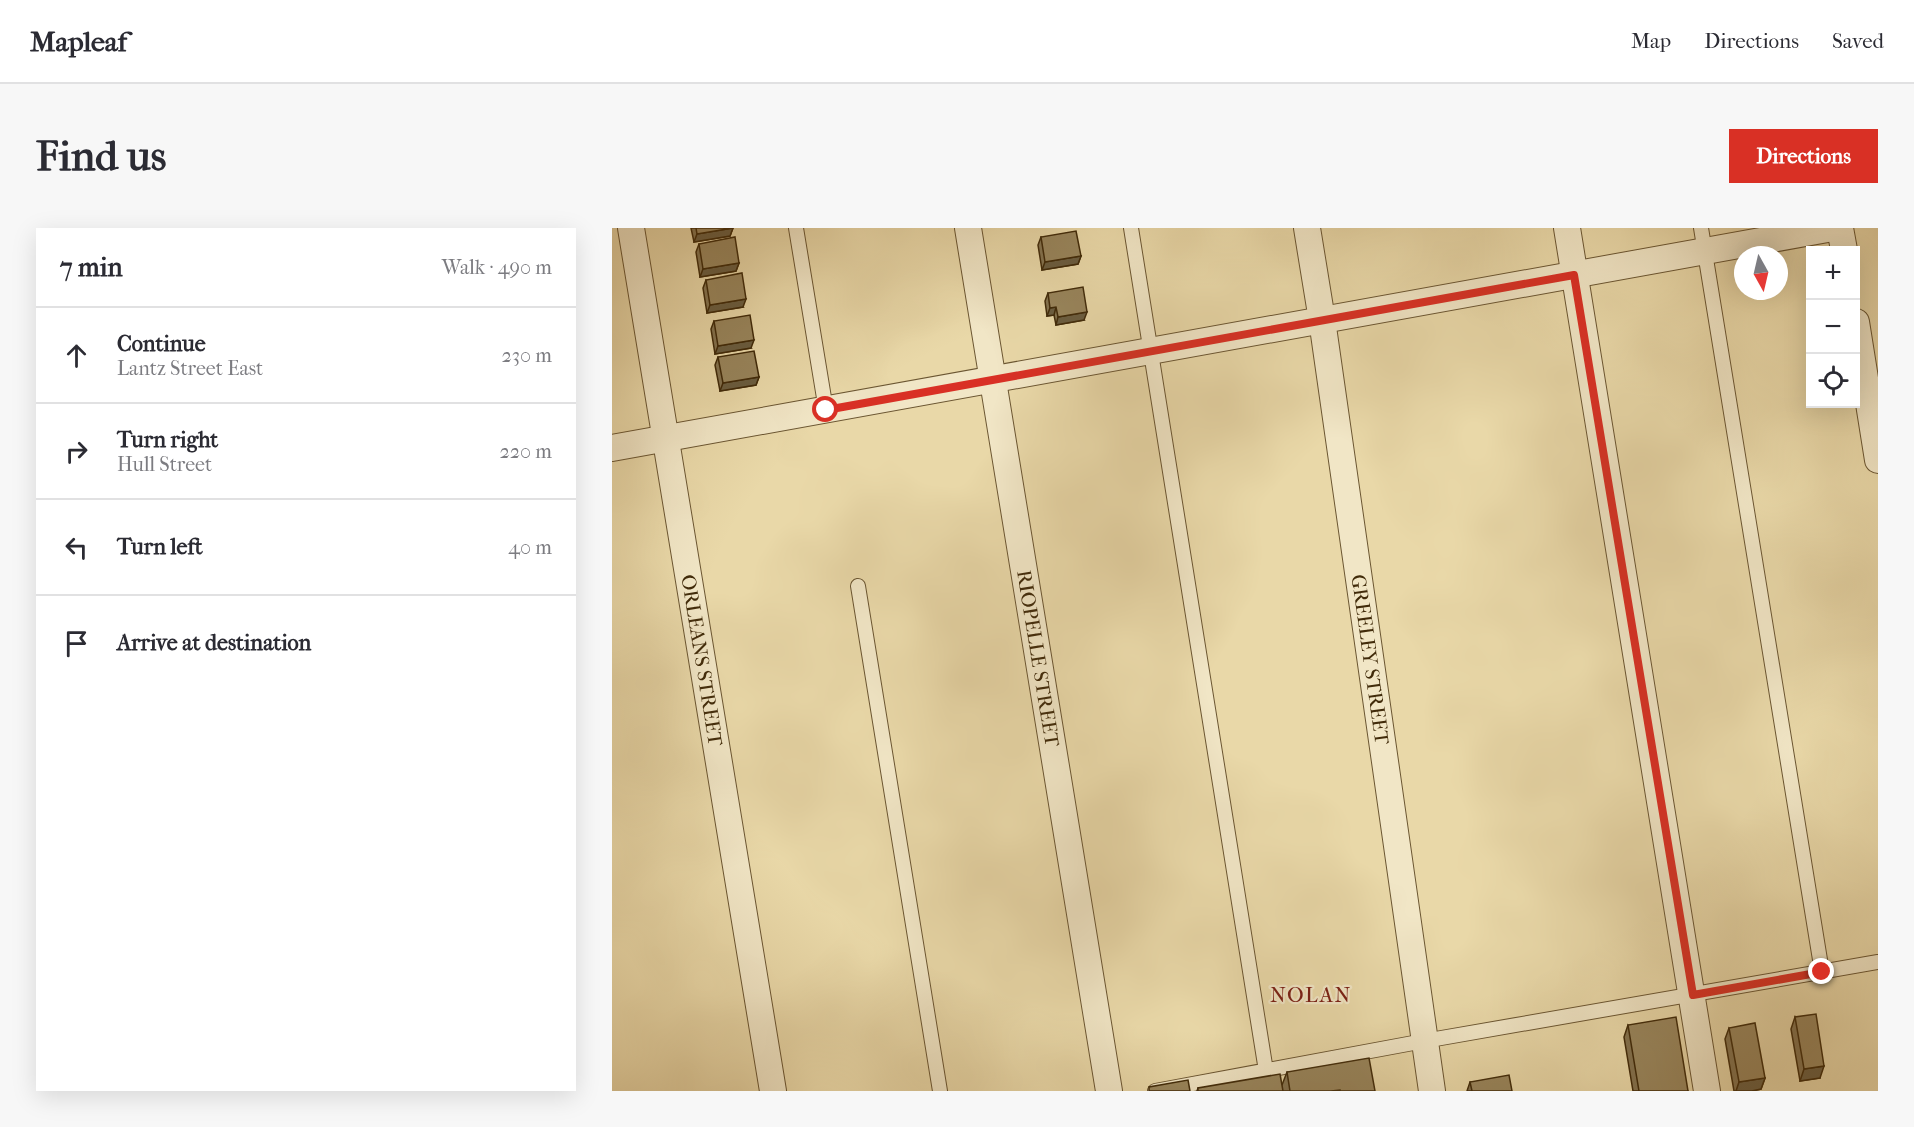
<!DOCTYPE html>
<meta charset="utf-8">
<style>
:root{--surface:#fff;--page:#f7f7f7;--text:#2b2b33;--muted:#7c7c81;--line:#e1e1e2;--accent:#d93025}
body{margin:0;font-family:"IM FELL French Canon",serif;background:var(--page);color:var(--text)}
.controls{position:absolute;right:18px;top:18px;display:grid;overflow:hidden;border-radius:0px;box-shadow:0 6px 24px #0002}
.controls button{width:54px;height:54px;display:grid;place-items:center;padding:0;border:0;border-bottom:2px solid var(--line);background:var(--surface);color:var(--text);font:30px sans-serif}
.compass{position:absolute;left:1122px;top:18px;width:54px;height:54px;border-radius:50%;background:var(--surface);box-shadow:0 6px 24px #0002;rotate:172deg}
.stop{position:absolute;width:18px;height:18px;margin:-14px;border:4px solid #d93025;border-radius:50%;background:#fff}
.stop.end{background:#d93025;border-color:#fff;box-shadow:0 2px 6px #0008}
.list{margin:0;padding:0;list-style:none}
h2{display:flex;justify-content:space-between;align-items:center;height:78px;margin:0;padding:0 24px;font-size:26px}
h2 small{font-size:20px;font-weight:400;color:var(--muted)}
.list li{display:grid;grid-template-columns:39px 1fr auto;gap:18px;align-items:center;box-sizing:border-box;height:96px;padding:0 24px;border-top:2px solid var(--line)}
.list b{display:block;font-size:22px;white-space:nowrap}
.list p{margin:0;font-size:20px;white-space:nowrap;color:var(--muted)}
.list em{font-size:20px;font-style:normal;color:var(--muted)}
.icon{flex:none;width:33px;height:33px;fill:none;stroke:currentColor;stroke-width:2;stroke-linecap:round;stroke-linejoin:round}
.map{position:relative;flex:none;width:1266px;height:863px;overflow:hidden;border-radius:0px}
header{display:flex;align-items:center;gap:36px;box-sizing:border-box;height:84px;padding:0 30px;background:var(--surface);border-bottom:2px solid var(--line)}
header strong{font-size:28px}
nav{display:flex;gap:33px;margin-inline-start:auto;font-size:21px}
.intro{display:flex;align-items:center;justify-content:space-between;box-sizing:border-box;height:144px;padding:0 36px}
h1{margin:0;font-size:42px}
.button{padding:15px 27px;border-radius:0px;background:var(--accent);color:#fff;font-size:21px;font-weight:700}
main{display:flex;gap:36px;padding:0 36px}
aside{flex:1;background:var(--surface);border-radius:0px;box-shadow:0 6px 24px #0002}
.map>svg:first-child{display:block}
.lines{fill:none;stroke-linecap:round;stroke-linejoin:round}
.lane-casing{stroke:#6b5632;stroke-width:16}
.street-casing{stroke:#6b5632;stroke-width:28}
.lane{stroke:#f1e6c6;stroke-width:14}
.street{stroke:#f1e6c6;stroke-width:26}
.wall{fill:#83724f;stroke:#412b0a;stroke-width:1.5}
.shaded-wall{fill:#6a5d40;stroke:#412b0a;stroke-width:1.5}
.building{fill:#98855c;stroke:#412b0a;stroke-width:1.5}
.route{stroke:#d93025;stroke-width:8}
.labels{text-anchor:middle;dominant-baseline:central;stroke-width:4.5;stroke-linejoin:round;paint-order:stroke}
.street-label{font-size:20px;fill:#412b0a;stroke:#f1e6c6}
.neighbourhood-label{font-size:21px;letter-spacing:1.5px;fill:#7a1f14;stroke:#f1e6c6}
</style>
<header>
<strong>Mapleaf</strong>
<nav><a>Map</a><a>Directions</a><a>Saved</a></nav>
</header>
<div class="intro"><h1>Find us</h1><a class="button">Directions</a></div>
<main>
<aside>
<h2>7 min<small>Walk · 490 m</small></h2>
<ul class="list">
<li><svg class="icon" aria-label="ahead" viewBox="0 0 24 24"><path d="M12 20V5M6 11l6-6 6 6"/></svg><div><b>Continue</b><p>Lantz Street East</p></div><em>230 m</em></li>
<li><svg class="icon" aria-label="right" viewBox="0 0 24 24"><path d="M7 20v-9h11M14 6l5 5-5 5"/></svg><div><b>Turn right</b><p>Hull Street</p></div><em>220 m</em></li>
<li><svg class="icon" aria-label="left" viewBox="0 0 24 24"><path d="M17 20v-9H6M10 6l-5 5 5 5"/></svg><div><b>Turn left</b></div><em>40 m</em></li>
<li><svg class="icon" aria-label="arrive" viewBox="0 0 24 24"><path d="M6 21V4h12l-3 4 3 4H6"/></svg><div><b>Arrive at destination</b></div></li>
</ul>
</aside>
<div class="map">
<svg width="1266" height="863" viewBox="0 0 1266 863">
<rect width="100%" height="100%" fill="#e9d8a8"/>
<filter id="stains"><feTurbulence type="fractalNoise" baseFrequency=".00333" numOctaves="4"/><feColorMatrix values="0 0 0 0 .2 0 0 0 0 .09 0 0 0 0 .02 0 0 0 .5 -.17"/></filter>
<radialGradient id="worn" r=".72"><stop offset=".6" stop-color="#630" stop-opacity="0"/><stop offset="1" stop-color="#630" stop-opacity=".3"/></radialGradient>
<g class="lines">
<defs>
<path id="lane" d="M184,0L214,182
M519,0L654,843
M1089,0L1210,744
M246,358L328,863
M543,863L812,813L1266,734"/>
<g id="street">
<path id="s1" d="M19,0L161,863"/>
<path id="s2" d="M356,0L497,863"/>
<path id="s3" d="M695,0L710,92L820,863"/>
<path d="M955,0L1095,863"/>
<path d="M1228,0L1232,22"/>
<path d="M1244,94L1266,232"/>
<path d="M0,220L1221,0"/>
</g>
</defs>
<use href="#lane" class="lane-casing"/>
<use href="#street" class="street-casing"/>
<use href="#lane" class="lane"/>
<use href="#street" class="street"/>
</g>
<path class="wall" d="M79,0H121L118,8L82,14Z
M429,9L469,28L466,36L430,42L426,17Z
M87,16L127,35L124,43L88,49L84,24Z
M94,52L131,79L95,85L91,60Z
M436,65L472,92L444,97L442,87L435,88L433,73Z
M102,93L139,120L103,126L99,101Z
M106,129L147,149L144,157L108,163L103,137Z
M1183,789L1208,850L1188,853L1179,801Z
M1016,797L1076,863H1021L1012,809Z
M1117,800L1153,850L1149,861L1140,863H1122L1113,811Z
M675,844L763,863H585L586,860L670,857Z
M858,854L900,863H855Z"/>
<path class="shaded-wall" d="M121,0L118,8L82,14L85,6Z
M469,28L466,36L430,42L433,34Z
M127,35L124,43L88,49L91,41Z
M134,71L131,79L95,85L98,77Z
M444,79L442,87L435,88L438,80Z
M475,84L472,92L444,97L446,89Z
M142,112L139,120L103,126L106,118Z
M147,149L144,157L108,163L111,155Z
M1212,838L1208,850L1188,853L1192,841Z
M1153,850L1149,861L1140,863H1124L1127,854Z"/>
<path class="building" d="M84,0H121L85,6Z
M464,3L469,28L433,34L429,9Z
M123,9L127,35L91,41L87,16Z
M130,45L134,71L98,77L94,52Z
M471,59L475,84L446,89L444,79L438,80L436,65Z
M138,87L142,112L106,118L102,93Z
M142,123L147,149L111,155L106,129Z
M1204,786L1212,838L1192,841L1183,789Z
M1064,789L1076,863H1027L1016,797Z
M1143,795L1153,850L1127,854L1117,800Z
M757,830L763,863H728V862L719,863H678L675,844Z
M668,846L671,863H586V860Z
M897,847L900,863H860L858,854Z
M576,852L578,863H537V859Z"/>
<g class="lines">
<path class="route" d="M214,182L962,47L1081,767L1210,744"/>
</g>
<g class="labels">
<g class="street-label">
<text stroke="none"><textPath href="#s3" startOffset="436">GREELEY STREET</textPath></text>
<text stroke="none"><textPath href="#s1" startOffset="438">ORLEANS STREET</textPath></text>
<text stroke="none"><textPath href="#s2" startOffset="436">RIOPELLE STREET</textPath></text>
</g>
<g class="neighbourhood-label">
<text x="699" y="767">NOLAN</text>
</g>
</g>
<rect width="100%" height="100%" filter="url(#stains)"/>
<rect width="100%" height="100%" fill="url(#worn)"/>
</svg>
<div class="controls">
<button>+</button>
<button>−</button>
<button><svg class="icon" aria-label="locate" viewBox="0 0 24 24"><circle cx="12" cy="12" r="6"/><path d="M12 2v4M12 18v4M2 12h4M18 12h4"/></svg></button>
</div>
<svg class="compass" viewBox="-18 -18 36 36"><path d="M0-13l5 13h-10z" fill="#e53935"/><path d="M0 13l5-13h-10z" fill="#7c7c81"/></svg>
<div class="stop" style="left:214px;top:182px"></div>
<div class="stop end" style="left:1210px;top:744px"></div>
</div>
</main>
